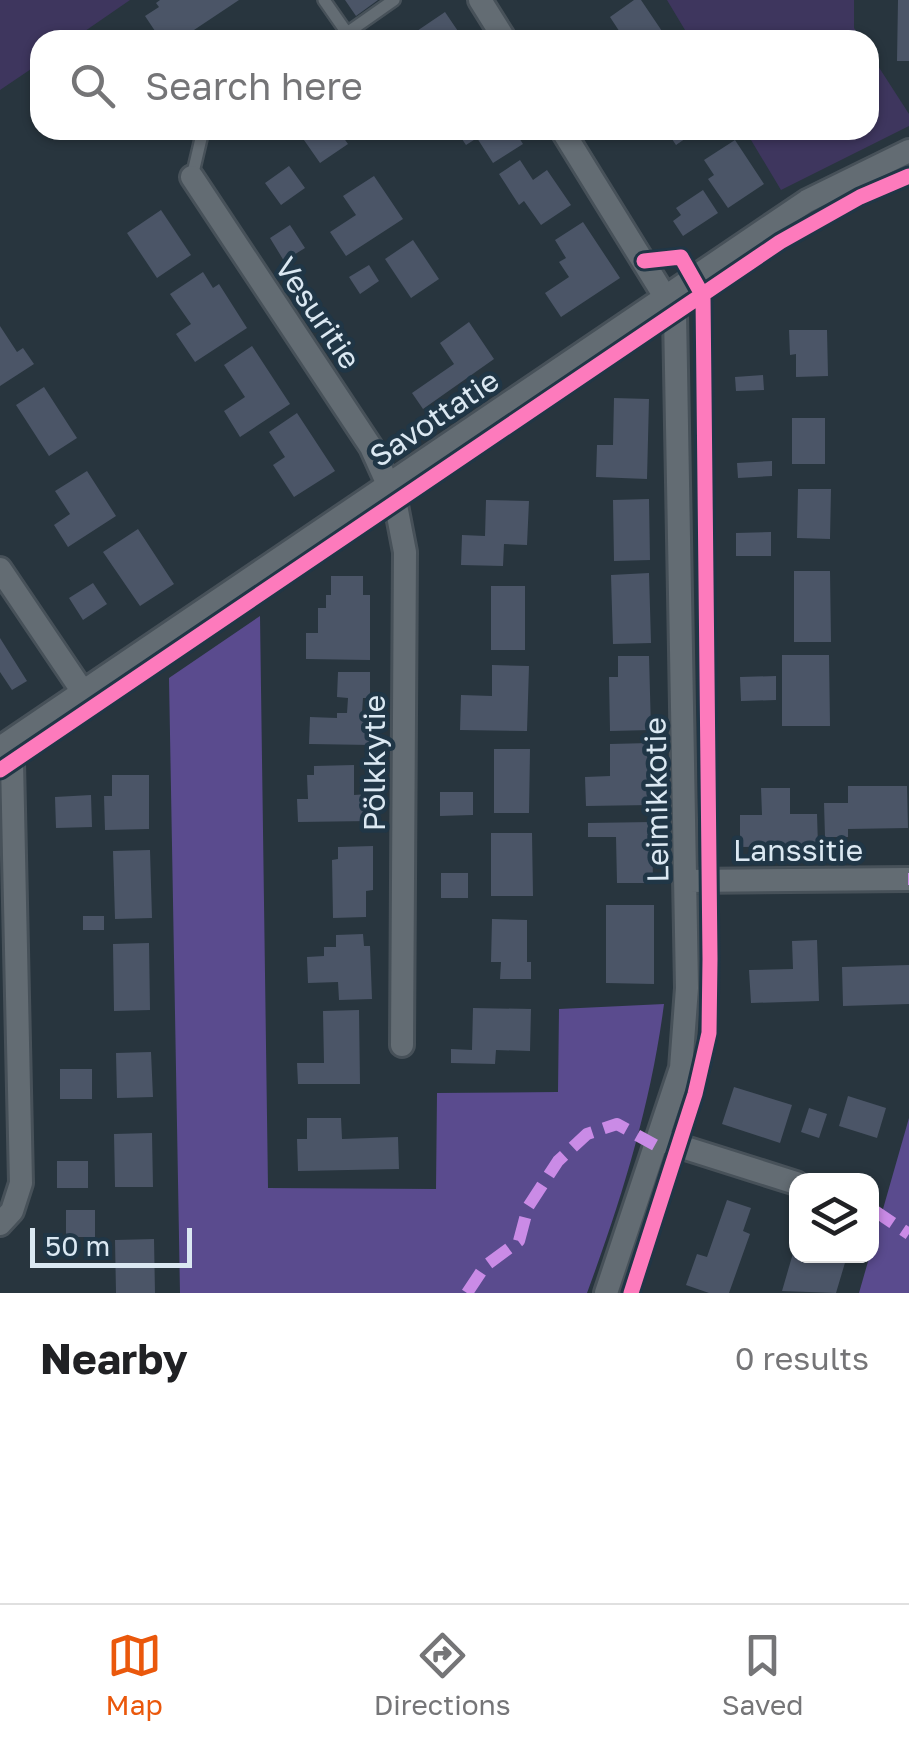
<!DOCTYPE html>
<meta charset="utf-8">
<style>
:root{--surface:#fff;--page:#f2f2f2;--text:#202124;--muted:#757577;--line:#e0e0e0;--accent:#ea580c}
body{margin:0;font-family:"Golos Text",sans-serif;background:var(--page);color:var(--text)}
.controls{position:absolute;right:30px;bottom:30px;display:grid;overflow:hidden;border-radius:20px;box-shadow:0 2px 8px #0004}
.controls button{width:90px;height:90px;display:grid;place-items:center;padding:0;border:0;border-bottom:2px solid var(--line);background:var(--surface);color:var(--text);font:50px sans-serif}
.scale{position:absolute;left:30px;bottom:25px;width:162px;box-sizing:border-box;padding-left:10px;border:5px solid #dbe8f2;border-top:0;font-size:28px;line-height:35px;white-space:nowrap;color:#dbe8f2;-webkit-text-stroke:8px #203646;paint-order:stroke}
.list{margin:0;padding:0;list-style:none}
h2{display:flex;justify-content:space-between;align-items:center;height:130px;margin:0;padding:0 40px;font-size:42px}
h2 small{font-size:32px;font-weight:400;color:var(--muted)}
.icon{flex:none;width:55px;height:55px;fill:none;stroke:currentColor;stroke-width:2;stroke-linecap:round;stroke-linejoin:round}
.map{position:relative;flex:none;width:909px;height:1293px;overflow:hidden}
.search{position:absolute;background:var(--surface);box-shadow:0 2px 8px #0004;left:30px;right:30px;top:30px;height:110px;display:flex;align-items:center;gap:25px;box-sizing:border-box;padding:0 35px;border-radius:30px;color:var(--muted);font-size:38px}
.sheet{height:310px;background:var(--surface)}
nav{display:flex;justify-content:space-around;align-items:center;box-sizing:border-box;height:140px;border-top:2px solid var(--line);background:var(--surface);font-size:28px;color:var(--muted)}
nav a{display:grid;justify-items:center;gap:5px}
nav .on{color:var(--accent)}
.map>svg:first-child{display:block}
.green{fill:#3e365e}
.forest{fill:#5a4b8e}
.building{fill:#4b5567}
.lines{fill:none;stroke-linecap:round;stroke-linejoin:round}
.service-casing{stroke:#475159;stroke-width:16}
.minor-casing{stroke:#475159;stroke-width:28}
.service{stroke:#636c73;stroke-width:11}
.minor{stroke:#636c73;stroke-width:22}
.quiet{stroke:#ca8be6;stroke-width:12;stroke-dasharray:25 12;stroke-linecap:butt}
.cycleway-casing{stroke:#203646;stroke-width:21}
.cycleway{stroke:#fd7abc;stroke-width:15}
.labels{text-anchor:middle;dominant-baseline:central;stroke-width:9;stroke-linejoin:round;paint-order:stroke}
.street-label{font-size:30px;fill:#dbe8f2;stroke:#203646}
</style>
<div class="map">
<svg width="909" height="1293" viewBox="0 0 909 1293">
<rect width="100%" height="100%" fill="#28353e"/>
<path class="green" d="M0,0H130L72,40H40V63L0,90Z
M667,0H854V28L862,40H691Z
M869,52L909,114V126L781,190L745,130H869Z"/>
<path class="forest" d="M260,616L268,1188L436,1189L437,1093L558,1092L559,1009L664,1004C651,1104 622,1198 587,1293H180L169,678Z
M909,1118V1293H859Z"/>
<path class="building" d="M160,0H239L179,40H161L145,16L159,7L156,3Z
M345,0H378L356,16Z
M634,0H641L668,40H625L610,17Z
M898,0H909V61H897Z
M445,12L464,40H414L411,35Z
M297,130H338L348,144L320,163Z
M456,130H514L523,144L493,163L477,138L466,145Z
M666,130H698L676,145Z
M735,140L764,184L728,208L708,179L714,175L704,160Z
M520,160L533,180L547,170L571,205L541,225L524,201L519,205L499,174Z
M289,166L305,188L281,205L265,183Z
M374,176L403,219L346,256L330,232L356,215L343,196Z
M703,190L718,213L683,236L673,221L681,215L676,208Z
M161,210L191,255L157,278L127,233Z
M583,222L620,278L561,317L545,293L569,277L559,262L566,258L555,240Z
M290,225L305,248L284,261L270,238Z
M413,240L439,279L411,298L385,259Z
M369,265L379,281L360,294L349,277Z
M203,272L213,288L219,284L247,328L195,362L176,334L191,324L170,294Z
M469,322L494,359L423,409L412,393L454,364L440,343Z
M0,326L17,352L23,348L34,364L0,386Z
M789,330H827L828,376L796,377V354L790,355Z
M252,346L290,404L240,437L224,411L245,397L224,365Z
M763,375L764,390L736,391L735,377Z
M44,387L77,438L49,456L16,405Z
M614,398L649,399L647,479L596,477L597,445H613Z
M297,413L335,471L294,497L273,465L285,457L269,432Z
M792,418H825V464H792Z
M772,461V476L738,478L737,463Z
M87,471L116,516L68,547L54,525L70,514L55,491Z
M798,489H831L830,539L797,538Z
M649,499L650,560L614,561L613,500Z
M486,500L529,501L527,545L504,544L503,566L461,565L462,535L485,536Z
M138,529L174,584L140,606L103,552Z
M771,532V556H736V533Z
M794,571H830L831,642H794Z
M649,573L651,643L613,644L611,575Z
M331,576H363V595H370V660L306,659V633H318V608H326V595H331Z
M93,583L107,604L83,620L69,598Z
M491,586H525V650H491Z
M0,638L27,681L12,690L0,672Z
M782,655H829L830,726H782Z
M618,656H649L651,730L610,731L609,677H618Z
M492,665L529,666L527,731L460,730L461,695L492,696Z
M338,672H370V698H363L362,713H372V745L309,744L310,717L337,718V713H347L348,698L337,697Z
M776,676V700L741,701L740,677Z
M650,743L651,805L586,806L585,777L610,776V744Z
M494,749H530L529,813H494Z
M354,765V795L369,794L370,821L298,822L297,799H308L307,775H314V766Z
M112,775H149V829L105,830L104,796H112Z
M848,786H907L908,828L848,829V837H825L824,803H848Z
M761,788H790V814H817L818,846L740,847V815H762Z
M440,792H473V815L440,816Z
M91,795L92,827L56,828L55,797Z
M652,822L653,883H617L616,837H588V823Z
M491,833H532L533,896H491Z
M373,846V890L366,891V917L333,918L332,860L338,859V847Z
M150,850L152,918L115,919L113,851Z
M441,873H468V898H441Z
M606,905H654V984L606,983Z
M83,916H104V930H83Z
M492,919L527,920V962H531V979H500L501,962H491Z
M363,934L364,946H370L372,999L339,1000L338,982L308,983L307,957L324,956V947H336V935Z
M817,940L819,1001L751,1003L749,970L793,969L792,941Z
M149,943L150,1010L114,1011L113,944Z
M909,965V1004L843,1006L842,967Z
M473,1008L531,1009L530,1051L496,1050L495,1064L451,1063V1049L472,1050Z
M359,1010L360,1084H298L297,1063H324L323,1011Z
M151,1052L153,1097L117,1098L116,1053Z
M60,1069H92V1099H60Z
M734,1087L792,1105L780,1143L722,1124Z
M848,1096L886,1108L877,1138L839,1126Z
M809,1108L827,1114L819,1138L801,1132Z
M307,1118H341L342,1139L398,1137L399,1169L298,1171L297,1139H307Z
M152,1133L153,1187H115L114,1134Z
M57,1161H88V1188H57Z
M727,1200L751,1208L743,1231L750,1234L729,1293H709L686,1285L697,1254L707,1257Z
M66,1210H95V1237H66Z
M154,1239L155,1293H116L115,1240Z
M796,1243V1256H847L836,1293L782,1291Z"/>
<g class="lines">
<defs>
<path id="service" d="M324,0L347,33L394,0
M192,177L203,130"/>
<path id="minor" d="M480,0L505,40
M562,130L675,313L687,988L681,1068L606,1293
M192,177L371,447L395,500L405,552L402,1045
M0,569L83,692
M0,748L807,201L909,151
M688,881L908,879
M657,1139L796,1183
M0,1224L12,1211L21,1183L12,762L3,746"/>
</defs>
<use href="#service" class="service-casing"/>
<use href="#minor" class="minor-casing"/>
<use href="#service" class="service"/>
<use href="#minor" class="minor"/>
<path class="quiet" d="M908,879H909
M872,1209L909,1234
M467,1293L485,1266L519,1241L528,1207L558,1161L587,1134L617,1124L655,1145"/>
<defs>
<path id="cycleway" d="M0,770L780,242L860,197L909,176
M631,1293L695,1094L709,1033L710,959L703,296L681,257L644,261"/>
</defs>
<use href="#cycleway" class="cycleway-casing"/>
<use href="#cycleway" class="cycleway"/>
</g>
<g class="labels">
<g class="street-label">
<text transform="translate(318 313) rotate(56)">Vesuritie</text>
<text transform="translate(434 418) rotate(-34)">Savottatie</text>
<text transform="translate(374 763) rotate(-90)">Pölkkytie</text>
<text transform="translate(656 800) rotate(-91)">Leimikkotie</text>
<text x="798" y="850">Lanssitie</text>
</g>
</g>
</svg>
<div class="controls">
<button><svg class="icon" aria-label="layers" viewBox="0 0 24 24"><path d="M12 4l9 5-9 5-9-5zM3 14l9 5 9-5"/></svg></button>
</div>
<div class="scale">50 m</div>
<div class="search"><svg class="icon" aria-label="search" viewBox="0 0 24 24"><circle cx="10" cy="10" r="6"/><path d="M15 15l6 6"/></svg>Search here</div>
</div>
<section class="sheet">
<h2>Nearby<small>0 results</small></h2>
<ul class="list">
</ul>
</section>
<nav>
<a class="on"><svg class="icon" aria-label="map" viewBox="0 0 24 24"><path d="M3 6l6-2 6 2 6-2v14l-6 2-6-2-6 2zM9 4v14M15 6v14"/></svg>Map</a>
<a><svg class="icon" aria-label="directions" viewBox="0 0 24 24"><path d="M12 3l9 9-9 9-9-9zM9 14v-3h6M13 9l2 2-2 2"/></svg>Directions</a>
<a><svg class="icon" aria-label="saved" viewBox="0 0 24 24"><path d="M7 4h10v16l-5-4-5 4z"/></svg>Saved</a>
</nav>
